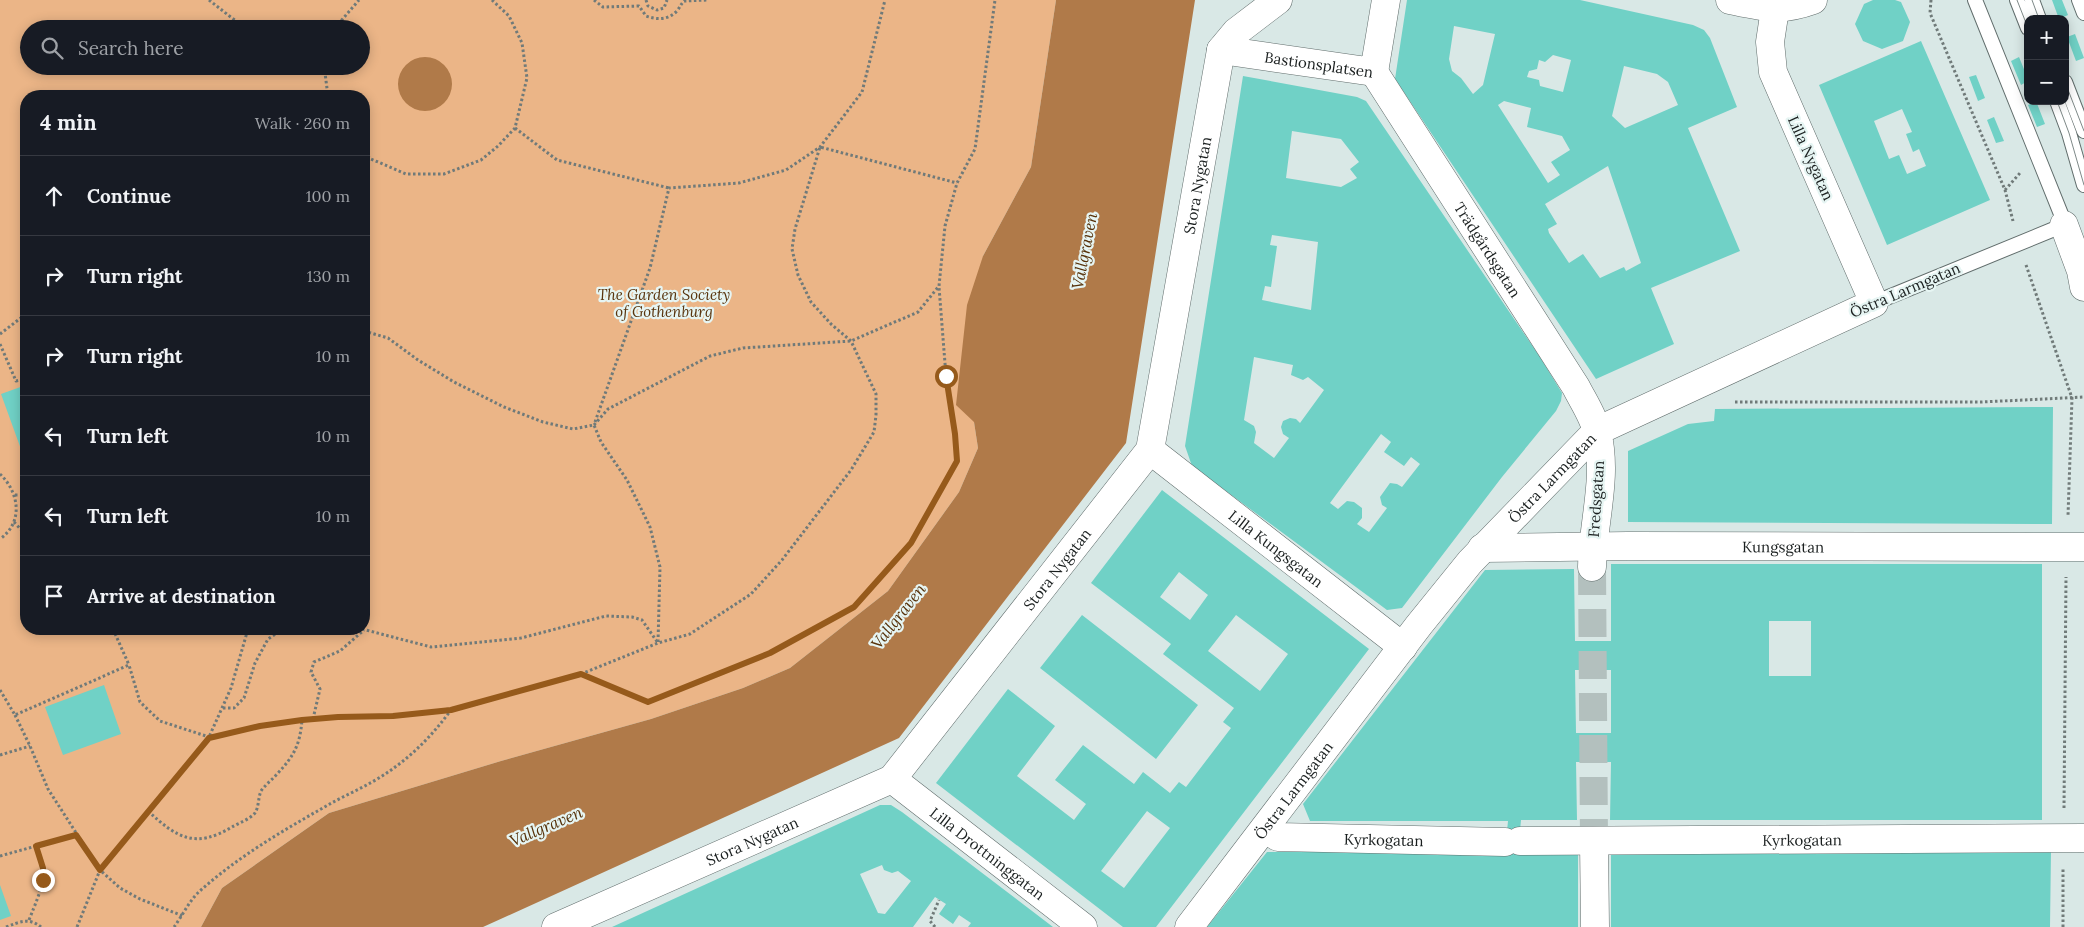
<!DOCTYPE html>
<meta charset="utf-8">
<style>
:root{--surface:#171b24;--page:#242831;--text:#f1f3f6;--muted:#9ea1a6;--line:#363941}
body{margin:0;font-family:Lora,serif;background:var(--page);color:var(--text)}
.controls{position:absolute;right:15px;top:15px;display:grid;overflow:hidden;border-radius:10px;box-shadow:0 2px 12px #0003}
.controls button{width:45px;height:45px;display:grid;place-items:center;padding:0;border:0;border-bottom:1px solid var(--line);background:var(--surface);color:var(--text);font:25px sans-serif}
.stop{position:absolute;width:15px;height:15px;margin:-11px;border:4px solid #965a1b;border-radius:50%;background:#fff}
.stop.end{background:#965a1b;border-color:#fff;box-shadow:0 1px 5px #0008}
.list{margin:0;padding:0;list-style:none}
h2{display:flex;justify-content:space-between;align-items:center;height:65px;margin:0;padding:0 20px;font-size:21px}
h2 small{font-size:16px;font-weight:400;color:var(--muted)}
.list li{display:grid;grid-template-columns:32px 1fr auto;gap:15px;align-items:center;box-sizing:border-box;height:80px;padding:0 20px;border-top:1px solid var(--line)}
.list b{display:block;font-size:19px;white-space:nowrap}
.list em{font-size:16px;font-style:normal;color:var(--muted)}
.icon{flex:none;width:28px;height:28px;fill:none;stroke:currentColor;stroke-width:2;stroke-linecap:round;stroke-linejoin:round}
.map{position:relative;flex:none;width:2084px;height:927px;overflow:hidden}
.search{position:absolute;background:var(--surface);box-shadow:0 2px 12px #0003;left:20px;top:20px;width:350px;height:55px;display:flex;align-items:center;gap:12px;box-sizing:border-box;padding:0 18px;border-radius:28px;color:var(--muted);font-size:19px}
.panel{position:absolute;background:var(--surface);box-shadow:0 2px 12px #0003;left:20px;top:90px;width:350px;height:545px;border-radius:20px}
.map>svg:first-child{display:block}
.green{fill:#ebb587;fill-rule:evenodd}
.water{fill:#b07a49}
.building{fill:#70d1c6;fill-rule:evenodd}
.lines{fill:none;stroke-linecap:round;stroke-linejoin:round}
.street-tunnel{stroke:#b3c0be;stroke-width:28;stroke-dasharray:28 14;stroke-linecap:butt}
.lane-casing{stroke:#616d6c;stroke-width:16}
.street-casing{stroke:#616d6c;stroke-width:29}
.path{stroke:#707a79;stroke-width:3;stroke-dasharray:2.5 2.5;stroke-linecap:butt}
.lane{stroke:#fff;stroke-width:14}
.street{stroke:#fff;stroke-width:28}
.tram{stroke:#7e8988;stroke-width:1}
.route{stroke:#965a1b;stroke-width:6}
.labels{text-anchor:middle;dominant-baseline:central;stroke-width:4.5;stroke-linejoin:round;paint-order:stroke}
.street-label{font-size:15px;fill:#1a1f1f;stroke:#e6f5f3}
.park-label{font-size:15px;font-style:italic;fill:#59340d;stroke:#e6f5f3}
.water-label{font-size:16px;font-style:italic;fill:#563109;stroke:#e6f5f3}
</style>
<div class="map">
<svg width="2084" height="927" viewBox="0 0 2084 927">
<rect width="100%" height="100%" fill="#d9e8e6"/>
<path class="green" d="M0,0H1056L1031,167L983,256L974,422L978,448L959,492L888,591L790,668L743,688L651,719L501,761L329,813L222,888L201,927H0ZM29,29H361V66H29ZM26,96H364V629H26Z"/>
<path class="water" d="M1056,0H1195L1126,443L899,738L483,927H201L222,888L329,813L501,761L651,719L743,688L790,668L888,591L959,492L978,448L974,422L956,405L967,305L983,256L1031,167Z
M398 84a27 27 0 1 1 54 0a27 27 0 1 1-54 0Z"/>
<path class="building" d="M1407,0H1580L1693,25L1704,30L1710,38L1737,107L1688,128L1740,251L1651,288L1674,344L1596,379L1395,79ZM1454,26L1495,34L1483,85L1473,94L1461,78L1452,71L1449,59ZM1553,55L1571,60L1563,92L1540,86L1539,80L1527,77L1529,71L1537,69L1539,60L1545,62ZM1624,66L1657,74L1668,82L1678,105L1625,128L1612,116ZM1504,101L1531,108L1527,127L1562,136L1570,150L1551,162L1560,175L1548,183L1498,105ZM1608,166L1641,263L1626,271L1624,267L1600,278L1583,254L1569,263L1549,233L1548,229L1557,224L1545,204Z
M1873,0H1895L1901,2L1910,22L1903,41L1882,49L1863,41L1855,24L1864,4Z
M2052,0H2062L2068,15L2059,19Z
M2075,34L2084,58L2076,61L2067,37Z
M1921,41L1990,200L1887,245L1819,85ZM1902,109L1912,132L1906,134L1913,152L1919,149L1926,166L1907,174L1899,155L1889,159L1874,121Z
M2019,57L2028,79V81L2021,85L2011,61Z
M1976,75L1985,98L1978,101L1969,77Z
M1243,76L1357,97L1366,101L1540,357L1562,393L1561,401L1556,411L1502,477L1402,608L1387,610L1192,466L1185,446ZM1292,131L1341,139L1359,162L1350,169L1357,178L1341,187L1286,178ZM1272,235L1318,242L1311,310L1262,300L1265,286L1271,287L1277,246L1270,245ZM1254,357L1293,365L1291,375L1303,380L1308,377L1324,390L1300,423L1296,419L1290,418L1283,421L1281,427L1283,434L1289,438L1274,458L1254,443L1256,432L1254,426L1244,420ZM1381,434L1391,442L1384,452L1404,466L1411,457L1420,464L1402,487L1397,484L1390,483L1380,497L1382,505L1387,508L1369,532L1357,524L1362,518V508L1354,502L1347,501L1338,509L1330,503Z
M2036,101L2045,124L2037,127L2028,105Z
M1994,117L2004,141L1996,143L1987,120Z
M26,385V463L1,394Z
M2053,407L2052,524L1628,522V451L1688,424L1714,421L1715,409Z
M1162,490L1369,649L1156,927H1123L936,783L1008,689L1055,726L1017,776L1074,820L1086,804L1055,780L1083,745L1134,784L1143,772L1170,793L1179,782L1186,787L1231,728L1223,722L1234,708L1163,654L1171,644L1091,583ZM1179,572L1208,595L1190,620L1160,597ZM1236,615L1288,654L1260,691L1208,651ZM1147,811L1170,828L1124,888L1101,871Z
M1611,564H2042V820H1610L1611,762H1576L1577,820H1521L1518,851L1578,852V927H1207L1267,852H1505L1508,821H1310L1303,804L1485,570L1574,569L1575,641H1611ZM1769,621H1811V676H1769ZM1575,670H1611V733H1576Z
M1082,615L1198,705L1156,759L1040,668Z
M104,685L121,734L63,755L45,707Z
M880,805H891L902,812L1053,927H968L971,923L959,915L953,924L939,914L946,904L935,897L913,927H612ZM882,865L884,870L892,873L898,871L911,881L885,914L878,913L860,874Z
M2051,850L2050,927H1611V852Z
M0,885L11,916L0,920Z"/>
<g class="lines">
<path class="street-tunnel" d="M1592,567L1594,841"/>
<defs>
<path id="lane" d="M1975,0L2067,229
M2017,0L2028,28
M2032,0L2039,19
M2079,0L2084,13
M2065,82L2084,131
M2057,101L2069,133L2084,185
M1874,303L2064,225"/>
<g id="street">
<path d="M1730,0C1763,7 1780,12 1813,0"/>
<path id="s1" d="M1221,50L1374,72L1386,0"/>
<path id="s2" d="M1374,72L1576,387C1583,401 1594,417 1597,432C1608,476 1593,522 1592,567"/>
<path d="M2064,225L2081,271L2084,287"/>
<path id="s3" d="M1150,450L1403,647"/>
<path id="s4" d="M1482,548L1628,546L2084,547"/>
<path id="s5" d="M892,779L1083,927"/>
<path id="s6" d="M1265,829L1278,837L1505,842"/>
<path id="s7" d="M1520,841L2084,838"/>
<path d="M1594,841L1595,927"/>
<path id="s8" d="M556,927L892,779L1150,450L1221,50L1236,32L1278,0"/>
<path id="s9" d="M1189,927L1419,625L1470,562L1597,431L1874,303L1773,72L1770,42L1775,9"/>
</g>
</defs>
<use href="#lane" class="lane-casing"/>
<use href="#street" class="street-casing"/>
<path class="path" d="M209,0L246,29
M594,0L603,7L639,6L646,16C657,20 668,20 677,11C680,7 681,4 684,1L707,0
M646,0L648,6L657,10L664,8L667,0
M1931,0L1930,13L2005,190L2013,221
M336,29L340,22L359,0
M304,66L325,73
M326,66L325,73L328,96
M515,128L557,160L669,188
M364,152L371,159L406,174H444L481,160L498,146L515,128L527,78L522,43L509,16L492,0
M2005,190L2020,173
M2026,265L2072,398L2068,516
M0,334L26,314
M0,344L16,381L26,379
M1735,402H1982L2084,397
M595,422L650,268L669,188L739,183L786,170L820,147L862,92L885,0
M594,425L608,409L710,356L743,348L851,341L918,312L939,286L945,226L957,183L975,149L995,0
M0,474C19,492 24,522 0,539
M15,495H26
M14,522L26,535
M113,629L129,665
M362,629L431,647L521,638L606,616L632,617L642,620L658,643L660,567L650,527L627,480L601,442L594,425L573,429L543,422L504,407L454,382L418,360L388,338L364,331
M582,674L648,702L770,653L854,607L911,543L957,461L955,434L946,376L939,287
M0,690L15,715L129,665L140,702L160,721L209,737L260,726L313,719L419,714L473,705L581,674L658,643L690,634L751,594L782,560L851,470L874,432L876,415V394L851,341L831,324L811,302L798,275L792,249L795,229L820,147L957,183
M223,708H234L244,698L255,663L268,639L283,629
M15,715L30,746L48,789L100,870L120,888L140,899L183,916
M313,719L320,689L311,672L314,662L340,651L364,630
M0,755L30,746
M2064,808L2066,577
M148,811C177,838 195,849 232,827C239,823 250,819 255,813C259,807 258,798 261,791C265,785 272,780 277,774C294,756 300,745 302,720
M0,856L76,835
M29,920C42,887 47,881 36,846
M6,927C20,922 28,917 41,927
M77,927L100,870L209,737L231,688L248,629
M174,927C183,915 190,899 201,890C239,856 284,830 328,805C342,797 358,790 372,782C404,764 429,740 451,710
M935,927L930,921L939,900
M2063,927V867"/>
<use href="#lane" class="lane"/>
<use href="#street" class="street"/>
<path class="tram" d="M2017,0L2028,28
M2032,0L2039,19
M2065,82L2084,131
M2057,101L2069,133L2084,185"/>
</g>
<g class="lines">
<path class="route" d="M43,880V868L36,846L76,835L100,870L209,738L260,726L302,720L338,717L393,716L451,710L581,674L648,702L770,653L854,607L911,543L957,461L955,434L946,376"/>
</g>
<g class="labels">
<g class="street-label">
<text stroke="none"><textPath href="#s1" startOffset="99">Bastionsplatsen</textPath></text>
<text transform="translate(1811 158) rotate(66)">Lilla Nygatan</text>
<text stroke="none"><textPath href="#s8" startOffset="1054">Stora Nygatan</textPath></text>
<text stroke="none"><textPath href="#s2" startOffset="211">Trädgårdsgatan</textPath></text>
<text transform="translate(1905 290) rotate(-23)">Östra Larmgatan</text>
<text stroke="none"><textPath href="#s9" startOffset="578">Östra Larmgatan</textPath></text>
<text transform="translate(1596 499) rotate(-86)">Fredsgatan</text>
<text stroke="none"><textPath href="#s4" startOffset="301">Kungsgatan</textPath></text>
<text stroke="none"><textPath href="#s3" startOffset="160">Lilla Kungsgatan</textPath></text>
<text stroke="none"><textPath href="#s8" startOffset="634">Stora Nygatan</textPath></text>
<text stroke="none"><textPath href="#s9" startOffset="172">Östra Larmgatan</textPath></text>
<text stroke="none"><textPath href="#s6" startOffset="121">Kyrkogatan</textPath></text>
<text stroke="none"><textPath href="#s7" startOffset="282">Kyrkogatan</textPath></text>
<text stroke="none"><textPath href="#s8" startOffset="214">Stora Nygatan</textPath></text>
<text stroke="none"><textPath href="#s5" startOffset="121">Lilla Drottninggatan</textPath></text>
</g>
<g class="park-label">
<text x="664" y="294">The Garden Society<tspan x="664" dy="17">of Gothenburg</tspan></text>
</g>
<g class="water-label">
<text transform="translate(1084 251) rotate(-79)">Vallgraven</text>
<text transform="translate(898 616) rotate(-52)">Vallgraven</text>
<text transform="translate(546 826) rotate(-23)">Vallgraven</text>
</g>
</g>
</svg>
<div class="controls">
<button>+</button>
<button>−</button>
</div>
<div class="stop" style="left:946px;top:376px"></div>
<div class="stop end" style="left:43px;top:880px"></div>
<div class="search"><svg class="icon" aria-label="search" viewBox="0 0 24 24"><circle cx="10" cy="10" r="6"/><path d="M15 15l6 6"/></svg>Search here</div>
<section class="panel">
<h2>4 min<small>Walk · 260 m</small></h2>
<ul class="list">
<li><svg class="icon" aria-label="ahead" viewBox="0 0 24 24"><path d="M12 20V5M6 11l6-6 6 6"/></svg><div><b>Continue</b></div><em>100 m</em></li>
<li><svg class="icon" aria-label="right" viewBox="0 0 24 24"><path d="M7 20v-9h11M14 6l5 5-5 5"/></svg><div><b>Turn right</b></div><em>130 m</em></li>
<li><svg class="icon" aria-label="right" viewBox="0 0 24 24"><path d="M7 20v-9h11M14 6l5 5-5 5"/></svg><div><b>Turn right</b></div><em>10 m</em></li>
<li><svg class="icon" aria-label="left" viewBox="0 0 24 24"><path d="M17 20v-9H6M10 6l-5 5 5 5"/></svg><div><b>Turn left</b></div><em>10 m</em></li>
<li><svg class="icon" aria-label="left" viewBox="0 0 24 24"><path d="M17 20v-9H6M10 6l-5 5 5 5"/></svg><div><b>Turn left</b></div><em>10 m</em></li>
<li><svg class="icon" aria-label="arrive" viewBox="0 0 24 24"><path d="M6 21V4h12l-3 4 3 4H6"/></svg><div><b>Arrive at destination</b></div></li>
</ul>
</section>
</div>
